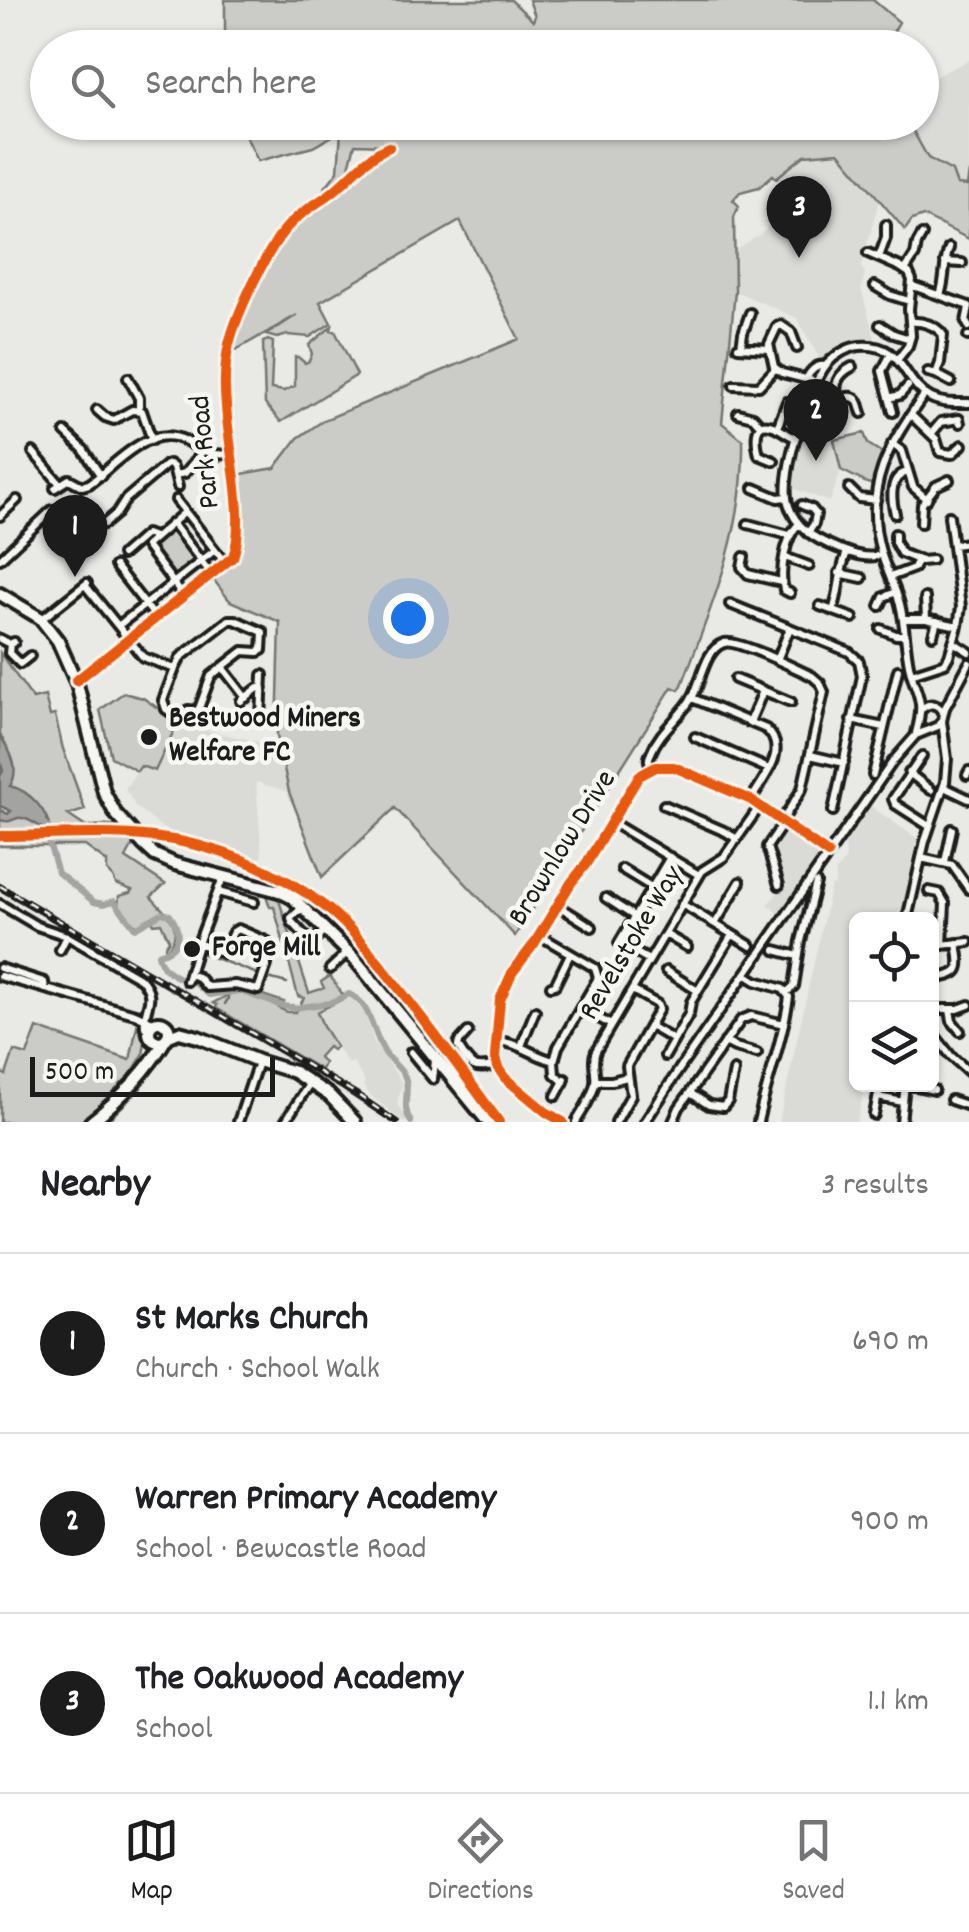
<!DOCTYPE html>
<meta charset="utf-8">
<style>
:root{--surface:#fff;--page:#f2f2f2;--text:#202124;--muted:#757577;--line:#e0e0e0;--accent:#1c1c1c}
body{margin:0;font-family:Dekko,sans-serif;background:var(--page);color:var(--text)}
.controls{position:absolute;right:30px;bottom:30px;display:grid;overflow:hidden;border-radius:15px;box-shadow:0 2px 8px #0004}
.controls button{width:90px;height:90px;display:grid;place-items:center;padding:0;border:0;border-bottom:2px solid var(--line);background:var(--surface);color:var(--text);font:50px sans-serif}
.scale{position:absolute;left:30px;bottom:25px;width:245px;box-sizing:border-box;padding-left:10px;border:5px solid #1c1c1c;border-top:0;font-size:28px;line-height:35px;white-space:nowrap;color:#1c1c1c;-webkit-text-stroke:8px #f6f6f2;paint-order:stroke}
.you{position:absolute;left:408px;top:618px;width:35px;height:35px;margin:-25px;border:8px solid #fff;border-radius:50%;background:#1a73e8;box-shadow:0 0 0 15px #1a73e833}
.badge{display:grid;place-items:center;width:65px;height:65px;border-radius:50%;background:var(--accent);color:#fff;font-size:32px;font-weight:700}
.pin{position:absolute;translate:-50% -82px;filter:drop-shadow(0 2px 5px #0008)}
.pin::after{content:'';position:absolute;top:52px;width:35px;height:30px;background:inherit;clip-path:polygon(0 0,100% 0,50% 100%)}
.list{margin:0;padding:0;list-style:none}
h2{display:flex;justify-content:space-between;align-items:center;height:130px;margin:0;padding:0 40px;font-size:42px}
h2 small{font-size:32px;font-weight:400;color:var(--muted)}
.list li{display:grid;grid-template-columns:65px 1fr auto;gap:30px;align-items:center;box-sizing:border-box;height:180px;padding:0 40px;border-top:2px solid var(--line)}
.list b{display:block;font-size:38px;white-space:nowrap}
.list p{margin:0;font-size:32px;white-space:nowrap;color:var(--muted)}
.list em{font-size:32px;font-style:normal;color:var(--muted)}
.icon{flex:none;width:55px;height:55px;fill:none;stroke:currentColor;stroke-width:2;stroke-linecap:round;stroke-linejoin:round}
.map{position:relative;flex:none;width:969px;height:1122px;overflow:hidden}
.search{position:absolute;background:var(--surface);box-shadow:0 2px 8px #0004;left:30px;right:30px;top:30px;height:110px;display:flex;align-items:center;gap:25px;box-sizing:border-box;padding:0 35px;border-radius:55px;color:var(--muted);font-size:38px}
.sheet{height:670px;background:var(--surface)}
nav{display:flex;justify-content:space-around;align-items:center;box-sizing:border-box;height:140px;border-top:2px solid var(--line);background:var(--surface);font-size:28px;color:var(--muted)}
nav a{display:grid;justify-items:center;gap:5px}
nav .on{color:var(--accent)}
.map>svg:first-child{display:block}
.built{fill:#dadad6}
.green{fill:#cbcbc7;stroke:#747472;stroke-width:2.5}
.water{fill:#a3a3a1;stroke:#6d6d6c;stroke-width:2.5}
.lines{fill:none;stroke-linecap:round;stroke-linejoin:round}
.stream{stroke:#6d6d6c;stroke-width:2.5}
.river{stroke:#a3a3a1;stroke-width:6}
.minor-casing{stroke:#1c1c1c;stroke-width:14}
.major-casing{stroke:#1c1c1c;stroke-width:18}
.minor{stroke:#f6f6f2;stroke-width:6}
.major{stroke:#f6f6f2;stroke-width:10}
.tram{stroke:#1c1c1c;stroke-width:2.5}
.rail-casing{stroke:#1c1c1c;stroke-width:6}
.rail{stroke:#f6f6f2;stroke-width:2.5;stroke-dasharray:8;stroke-linecap:butt}
.cycleway-casing{stroke:#f6f6f2;stroke-width:16}
.cycleway{stroke:#e8590c;stroke-width:10}
.poi-dot{fill:#1c1c1c;stroke:#f6f6f2;stroke-width:4}
.labels{text-anchor:middle;dominant-baseline:central;stroke-width:9;stroke-linejoin:round;paint-order:stroke}
.street-label{font-size:30px;fill:#1c1c1c;stroke:#f6f6f2}
.poi-label{font-size:30px;font-weight:bold;fill:#1c1c1c;stroke:#f6f6f2;text-anchor:start}
</style>
<div class="map">
<svg width="969" height="1122" viewBox="0 0 969 1122">
<rect width="100%" height="100%" fill="#e9e9e5"/>
<filter id="ink" filterUnits="userSpaceOnUse"><feTurbulence type="fractalNoise" baseFrequency=".01" numOctaves="2"/><feDisplacementMap in="SourceGraphic" scale="20" xChannelSelector="R" yChannelSelector="G"/><feConvolveMatrix kernelMatrix="1 2 1 2 8 2 1 2 1" color-interpolation-filters="sRGB"/></filter>
<g filter="url(#ink)">
<path class="built" d="M969,60V185L967,186L957,185L952,171L928,158L909,124L910,123L922,122V100L932,78Z
M839,152L879,201L861,267L865,273L861,289L877,345L838,352L822,363L797,318L735,291L736,250L765,231L770,221H791L776,178L805,154Z
M805,420L832,428L841,470L830,502L788,486L794,457Z
M76,491L97,519L87,528L98,543L75,561L56,539L67,529L52,513Z
M189,713L201,716L198,728L280,747L289,792L256,782L262,858L164,829L136,807L125,789L140,766L155,770L178,722Z
M869,805L919,840L902,919H856V1084L865,1085L857,1122H779L831,885L835,886L836,872L846,858L845,841Z
M785,829L823,857L780,915L768,904L782,888L770,850Z
M345,998L354,1000L365,1013L374,1042L402,1083L397,1104L409,1122H404L371,1096L363,1086L365,1082L353,1062L348,1064L324,1028L317,1011Z"/>
<path class="green" d="M225,0H511L533,21L535,16L529,0H873L899,22L884,48L222,47L225,38Z
M878,122L899,130L909,124L928,158L952,171L957,185L967,186L969,172V239L923,216L912,220L905,230L839,152L805,155L776,178L773,175L759,187L740,192L733,200L739,206L734,217L735,291L722,423L743,440C745,529 713,603 682,685L679,690L672,687L515,936L395,808L322,877L289,792L277,735L280,622L230,601L213,579C219,574 227,569 232,564C249,545 239,498 236,475L275,468L298,438L324,420L519,339L460,221L320,302L331,323L310,337L288,335L277,338L266,335L297,315L229,354C239,316 265,249 295,222C310,208 329,197 345,185C360,173 371,160 388,152V145L355,144L349,167L350,173L328,193L324,189L338,171L341,131L313,147L258,161L242,128L250,123Z
M332,326L331,330L335,331L357,375L281,422L265,404L263,342L268,340L273,342L271,389L284,391L295,386V357H298L305,363L309,361L312,354L309,345Z
M864,433L868,444L884,454L875,485L867,483L841,470L834,440Z
M171,527L199,560L175,580L148,545Z
M0,653L33,699L45,696L50,716L55,715L63,749L85,810L68,815L86,827C98,823 112,828 125,825L139,845H133L126,858L165,884L151,897L164,911L159,914L167,915C178,926 177,939 166,950L165,946L169,940L161,923L154,924L152,920L159,915L139,926L133,923L118,904L119,896L130,893L132,890L116,884L113,877L107,871V862L85,846H0Z
M123,693L143,698L178,722L155,771L141,766L137,771L111,757L100,710Z
M265,892L278,897L309,993L324,988L321,982L330,976L345,998L317,1012L324,1028L336,1047L332,1050L328,1047L319,1057L324,1063L321,1070L216,1008L217,1005L213,1003L242,988L284,1002L279,1008L287,1012H296L304,998L298,996L274,907H270Z
M137,1026L145,1042L143,1055L125,1084L82,1121L0,1122V1072L6,1075L14,1051L27,1055L37,1028L130,1060Z"/>
<path class="water" d="M0,735C10,751 21,769 10,786C31,791 49,812 51,835H46L43,828C36,825 25,816 18,818C11,820 10,823 0,820V810L8,814L11,811L0,806V776L3,771L2,767L0,771Z"/>
<g class="lines">
<path class="stream" d="M199,952L268,978L287,983
M225,1004L228,999L227,993
M292,1008V1005
M106,1122L141,1088"/>
<path class="river" d="M48,828V840L58,873L94,902L104,904L114,901L135,928L162,913L170,915C183,933 180,949 158,954C160,968 172,975 184,980
M195,983L209,995L240,991L279,1005L294,1008L330,1003L349,994C372,1004 372,1033 385,1053C390,1061 401,1068 405,1077C411,1093 400,1104 411,1122"/>
<defs>
<path id="minor" d="M868,253L900,267L909,273L912,280L909,309L911,336L908,346L898,359
M879,257L886,238V225
M945,262L962,263
M905,270L915,255L917,244L922,235
M875,286L890,295L909,301
M913,286L969,306
M940,295C946,279 943,264 949,248
M969,307L966,322L969,327
M910,322C922,321 936,325 943,335L940,363L936,374
M880,325L894,334L910,339
M968,336H969
M738,347L769,349
M741,347L743,333L750,313
M797,348L791,332L781,325L777,327L769,344L774,367L782,373L817,382
M891,354L882,371L893,412
M928,372L936,374L951,382
M128,378L139,398V410
M807,378C810,371 817,364 825,366
M734,385L759,386L775,369
M889,398L900,395L908,386
M839,400C832,385 838,374 852,367
M809,401L825,407C833,404 849,391 857,400C860,403 860,409 862,413
M829,406L833,425
M97,410L105,417L114,420L132,410L142,411L152,440
M738,413L753,417L761,426
M911,415L936,439L940,452L952,454L962,445
M777,428L787,402
M65,432L83,449L101,476
M931,434L941,422L959,419L960,423
M892,444L902,451L913,487L927,499
M33,452L60,484
M774,461L759,455C756,443 752,418 773,426C782,429 787,435 796,438
M175,475L185,473L202,452
M55,488L69,479L82,486L89,484C116,465 148,422 186,441C205,451 207,456 230,454
M754,488L778,498L786,497
M849,488L859,498L876,500
M176,500L226,564
M802,505L812,509L816,514L814,524L808,533
M895,514C891,498 889,476 908,472
M0,516L17,500
M172,523L212,575
M921,523L922,504L936,486L949,480
M104,524L117,513L126,499L166,465L169,464L173,467L178,487
M748,524L789,535
M895,534V542L901,553L921,561L932,560
M953,545L969,543
M122,555L146,534L154,537
M882,555C865,559 853,554 837,548C815,539 795,528 788,503C780,474 808,388 827,364C835,355 848,347 860,346C904,342 902,383 931,398C943,404 956,403 969,403
M744,557L742,567L748,574L781,582
M785,557L809,566
M0,559L52,510
M115,566L156,618
M839,573L862,578
M890,577L914,568L918,559
M85,585L143,657L175,669L163,700L166,709L179,718L188,710L198,711L211,676L243,651L258,652L262,650L263,632L235,620H229L181,657L175,669
M790,593L784,590C779,573 785,536 799,524
M184,597L146,546L185,512
M925,598L926,619
M730,604L849,652L859,661L862,676L833,811
M820,606L853,618
M880,606L884,597L896,592
M833,611C840,591 839,571 847,552
M42,619L87,583
M903,619H926L958,626
M118,626L215,550
M881,629L896,635H904
M933,635L937,621
M0,639L10,644
M14,642L10,644L9,653L20,664L30,656
M953,642L969,652
M777,660L790,628
M222,667L246,698
M911,674L945,663L949,656L958,626L961,607L949,516
M735,679L791,702
M77,680L233,557C247,518 228,449 226,405C224,386 225,363 229,344C237,313 269,243 292,222C305,209 322,201 335,190C353,175 367,156 389,147
M692,698L766,729C790,750 763,778 751,800
M241,701L258,688H263
M922,709C930,701 940,704 943,715
M261,718L263,675
M851,720L884,727
M750,722L763,691
M916,733C926,697 916,697 909,665C905,645 905,624 900,604C895,586 886,570 881,552C862,488 889,444 925,394
M695,737L769,769
M810,755L844,763
M922,756L893,799L895,804L929,826
M652,768C649,761 647,761 651,753C660,730 681,717 693,696C702,680 705,649 724,643C738,639 796,669 812,676L820,683L824,692L802,789L782,821
M909,773L931,790
M873,775L898,670
M967,775L969,771
M944,787L969,799
M664,805L726,832L737,839
M611,822L699,875
M921,858L952,865L969,889
M945,862L952,829
M622,869L653,888
M779,885L767,847L784,822
M929,891L939,893L945,903L943,945
M218,892L254,902
M606,898L635,917
M0,904L37,926L67,936L141,979C159,999 142,1007 145,1027
M682,904L751,946
M557,905L592,927
M303,907L291,918L292,922L312,943L325,930
M907,919L925,841L945,782L947,759L942,721L945,708L969,663
M715,924L740,882
M665,934L687,947
M932,946L969,942
M60,950L67,936
M775,950L798,956
M649,960L619,943L670,857
M0,968L44,982L45,989
M330,969L347,953
M666,971L698,991
M189,974L198,977L207,987L235,985L258,990L267,965L266,941L238,929L233,932L223,953L198,943
M745,974L756,981L783,989L789,997C783,1040 767,1080 758,1122
M0,976L135,1014L155,1023
M932,979C961,974 962,973 957,943
M187,981L200,938L224,875
M551,986L555,985L570,954
M787,992L794,986L801,941L816,883
M581,1008L611,1025
M932,1009H958L969,1005
M950,1010L952,1021L960,1031
M650,1026L674,1040
M468,1032L459,1042L458,1046C471,1067 472,1071 497,1065
M932,1032L951,1056L969,1072
M496,1041C519,1042 533,1056 554,1061L558,1047L598,978L595,968L539,935
M725,1042L735,1047L757,1053
M521,1046L535,1011
M411,1052L433,1079L435,1060
M665,1056L689,1014L691,1002L732,935
M554,1061L555,1074L564,1082
M595,1081H612L627,1077
M907,1084L934,1090
M690,1093L709,1105L723,1107L728,1101L734,1071
M556,1096L565,1079
M878,1097L903,1102
M951,1100L969,1106
M874,1115L880,1084
M238,1122L258,1062
M285,1122L311,1081
M563,1122L546,1112L505,1078L498,1068L495,1057L500,1000L512,973L534,944L571,883L586,864L639,776L656,767H674L751,800L828,854
M576,1122C583,1110 592,1098 595,1084C597,1072 591,1062 596,1051L702,871L724,857L760,806
M616,1122L631,1095L627,1066L659,1009L657,1004L632,990
M645,1122L682,1065L894,760L916,735L938,726L942,721
M673,1122L679,1108L741,1020L751,1016L784,1024
M901,1122L905,1084"/>
<path id="major" d="M0,594L40,618L58,641L77,684L104,792L115,813L143,844L155,855L175,864L279,891L293,898L353,957L488,1122
M149 1032a10 10 0 1 1 20 0a10 10 0 1 1-20 0Z
M167,1037L179,1032L198,1037L258,1061L294,1072L329,1095L355,1122
M91,1122C120,1099 147,1071 166,1039"/>
</defs>
<use href="#minor" class="minor-casing"/>
<use href="#major" class="major-casing"/>
<use href="#minor" class="minor"/>
<use href="#major" class="major"/>
<path class="tram" d="M0,890L342,1089L392,1122"/>
<defs>
<path id="rail" d="M0,886L355,1093L397,1122"/>
</defs>
<use href="#rail" class="rail-casing"/>
<use href="#rail" class="rail"/>
<defs>
<path id="cycleway" d="M76,681L233,557C247,518 228,449 226,405C224,386 225,363 229,344C237,313 269,243 292,222C305,209 322,201 335,190C353,175 367,156 389,147
M0,836C50,836 103,831 153,837C214,844 279,870 327,908C351,927 370,952 389,976C427,1023 463,1072 499,1122
M563,1122L546,1112L505,1078L498,1068L495,1057L500,1000L512,973L534,944L571,883L586,864L639,776L656,767H674L751,800L828,854"/>
</defs>
<use href="#cycleway" class="cycleway-casing"/>
<use href="#cycleway" class="cycleway"/>
</g>
</g>
<g class="poi-dot">
<circle cx="149" cy="737" r="10"/>
<circle cx="192" cy="949" r="10"/>
</g>
<g class="labels">
<g class="street-label">
<text transform="translate(207 452) rotate(-95)">Park Road</text>
<text transform="translate(564 849) rotate(-58)">Brownlow Drive</text>
<text transform="translate(633 944) rotate(-59)">Revelstoke Way</text>
</g>
<g class="poi-label">
<text x="169" y="720">Bestwood Miners<tspan x="169" dy="34">Welfare FC</tspan></text>
<text x="212" y="949">Forge Mill</text>
</g>
</g>
</svg>
<div class="controls">
<button><svg class="icon" aria-label="locate" viewBox="0 0 24 24"><circle cx="12" cy="12" r="6"/><path d="M12 2v4M12 18v4M2 12h4M18 12h4"/></svg></button>
<button><svg class="icon" aria-label="layers" viewBox="0 0 24 24"><path d="M12 4l9 5-9 5-9-5zM3 14l9 5 9-5"/></svg></button>
</div>
<div class="scale">500 m</div>
<div class="you"></div>
<div class="pin badge" style="left:75px;top:577px">1</div>
<div class="pin badge" style="left:816px;top:461px">2</div>
<div class="pin badge" style="left:799px;top:258px">3</div>
<div class="search"><svg class="icon" aria-label="search" viewBox="0 0 24 24"><circle cx="10" cy="10" r="6"/><path d="M15 15l6 6"/></svg>Search here</div>
</div>
<section class="sheet">
<h2>Nearby<small>3 results</small></h2>
<ul class="list">
<li><span class="badge">1</span><div><b>St Marks Church</b><p>Church · School Walk</p></div><em>690 m</em></li>
<li><span class="badge">2</span><div><b>Warren Primary Academy</b><p>School · Bewcastle Road</p></div><em>900 m</em></li>
<li><span class="badge">3</span><div><b>The Oakwood Academy</b><p>School</p></div><em>1.1 km</em></li>
</ul>
</section>
<nav>
<a class="on"><svg class="icon" aria-label="map" viewBox="0 0 24 24"><path d="M3 6l6-2 6 2 6-2v14l-6 2-6-2-6 2zM9 4v14M15 6v14"/></svg>Map</a>
<a><svg class="icon" aria-label="directions" viewBox="0 0 24 24"><path d="M12 3l9 9-9 9-9-9zM9 14v-3h6M13 9l2 2-2 2"/></svg>Directions</a>
<a><svg class="icon" aria-label="saved" viewBox="0 0 24 24"><path d="M7 4h10v16l-5-4-5 4z"/></svg>Saved</a>
</nav>
